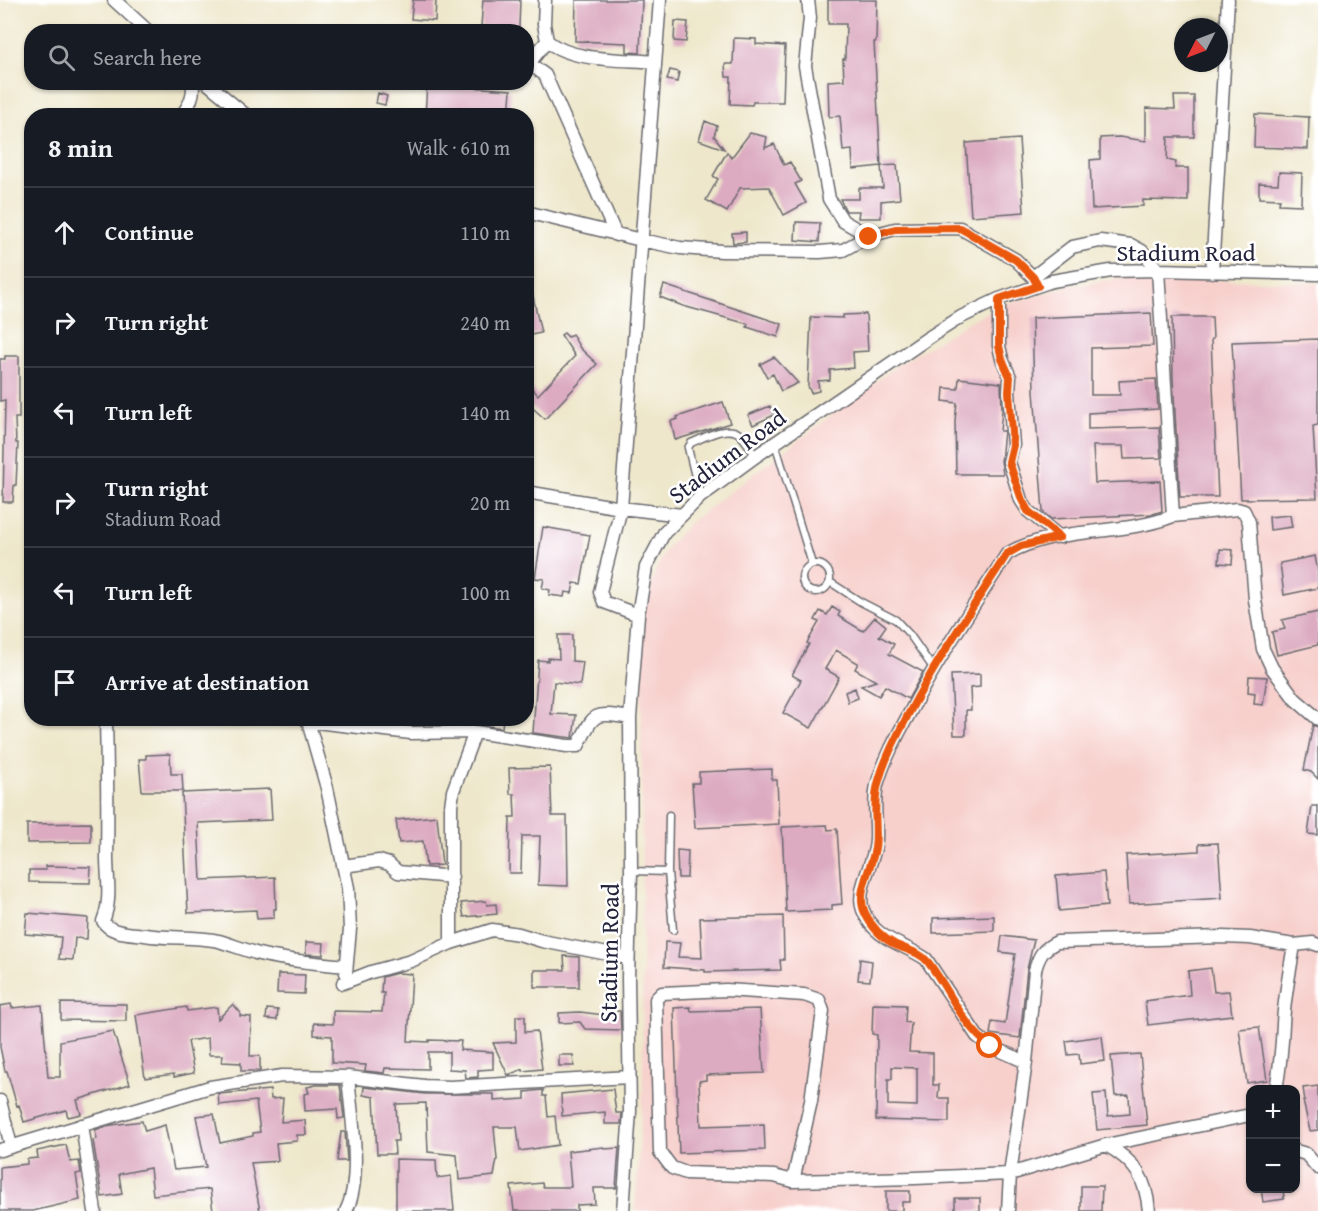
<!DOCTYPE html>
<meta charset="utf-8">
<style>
:root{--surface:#171b24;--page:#20242c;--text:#f1f3f6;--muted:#9ea1a6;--line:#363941}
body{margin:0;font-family:"Gentium Book Plus",serif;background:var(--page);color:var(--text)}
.controls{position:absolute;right:18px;bottom:18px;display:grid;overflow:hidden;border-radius:12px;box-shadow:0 2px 4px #0004}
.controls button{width:54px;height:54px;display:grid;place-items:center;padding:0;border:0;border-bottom:2px solid var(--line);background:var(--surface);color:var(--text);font:30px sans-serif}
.compass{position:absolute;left:1174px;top:18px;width:54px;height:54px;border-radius:50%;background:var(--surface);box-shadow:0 2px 4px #0004;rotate:228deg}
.stop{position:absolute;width:18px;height:18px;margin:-14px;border:4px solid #ea580c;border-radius:50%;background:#fff}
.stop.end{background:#ea580c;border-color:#fff;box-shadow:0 2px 6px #0008}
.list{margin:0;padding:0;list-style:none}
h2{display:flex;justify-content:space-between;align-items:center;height:78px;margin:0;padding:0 24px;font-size:26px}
h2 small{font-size:20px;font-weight:400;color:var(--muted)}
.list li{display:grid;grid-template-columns:39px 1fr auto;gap:18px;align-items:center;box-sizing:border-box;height:90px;padding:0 24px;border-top:2px solid var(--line)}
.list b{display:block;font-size:22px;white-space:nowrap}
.list p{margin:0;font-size:20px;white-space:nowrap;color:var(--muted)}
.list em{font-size:20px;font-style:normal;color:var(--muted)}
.icon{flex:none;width:33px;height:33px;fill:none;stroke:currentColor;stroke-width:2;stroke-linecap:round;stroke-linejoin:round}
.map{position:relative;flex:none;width:1318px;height:1211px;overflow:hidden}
.search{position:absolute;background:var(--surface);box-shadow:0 2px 4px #0004;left:24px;top:24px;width:510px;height:66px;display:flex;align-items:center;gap:15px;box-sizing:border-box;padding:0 21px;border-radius:24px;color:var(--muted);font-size:22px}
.panel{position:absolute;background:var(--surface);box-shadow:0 2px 4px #0004;left:24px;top:108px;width:510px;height:618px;border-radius:24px}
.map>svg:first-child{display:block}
.built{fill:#f7d0cc;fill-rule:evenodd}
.building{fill:#dcaac1;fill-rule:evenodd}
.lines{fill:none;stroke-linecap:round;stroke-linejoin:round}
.lane-casing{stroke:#69676d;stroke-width:9}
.street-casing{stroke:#69676d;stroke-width:15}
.lane{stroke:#fff;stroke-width:6}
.street{stroke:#fff;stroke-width:12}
.route{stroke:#ea580c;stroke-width:8}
.labels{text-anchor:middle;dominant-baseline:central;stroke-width:5;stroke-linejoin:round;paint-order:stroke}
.street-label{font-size:24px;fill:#22223b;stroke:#fff}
</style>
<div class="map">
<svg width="1318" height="1211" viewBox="0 0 1318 1211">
<rect width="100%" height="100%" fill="#fff"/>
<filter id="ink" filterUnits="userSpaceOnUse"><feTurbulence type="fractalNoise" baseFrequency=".0167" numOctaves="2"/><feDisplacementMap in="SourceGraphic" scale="12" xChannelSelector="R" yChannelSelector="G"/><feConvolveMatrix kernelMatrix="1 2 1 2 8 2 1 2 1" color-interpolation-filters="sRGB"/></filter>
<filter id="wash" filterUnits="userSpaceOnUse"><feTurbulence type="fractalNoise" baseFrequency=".008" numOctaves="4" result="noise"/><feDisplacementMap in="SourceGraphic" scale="24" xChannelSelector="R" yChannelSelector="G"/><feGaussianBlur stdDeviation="1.35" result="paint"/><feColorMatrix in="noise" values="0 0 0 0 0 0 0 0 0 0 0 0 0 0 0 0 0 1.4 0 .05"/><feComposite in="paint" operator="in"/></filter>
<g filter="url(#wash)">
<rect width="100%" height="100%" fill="#eee7cb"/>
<path class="built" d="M1130,277L1318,283V1211H635L643,1087L641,613L657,567L668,547L688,524L898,365L974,319L1007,303L1071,286ZM1250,1090H1296V1188H1250Z"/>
<g id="blocks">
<path class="building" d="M413,0H436L435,21L411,19Z
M483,0H520L519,28L481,26Z
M576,0H642L640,53L627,52V43L575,41Z
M828,0H877L876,42H874L881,166L853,169L852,150L843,151L840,116L829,117L828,81L844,80L843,59H845L846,24H828Z
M675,21L688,22L686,42L674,41Z
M734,38L756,39V44L785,46L783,102H753L752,105L730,104L731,77H726L725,64H733Z
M670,70L679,72L677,82L667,80Z
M427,84L511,90L509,116H425Z
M378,93L387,96L385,105L376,103Z
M1174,96H1194V137H1168L1167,160L1176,162L1175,168H1188V201L1143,200V206L1092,209L1090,160L1100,159V138L1119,137L1146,141V108L1175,109Z
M1255,114L1309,117L1308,149L1254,147Z
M705,121L717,126L714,136L724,149L699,140Z
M750,133L767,137L765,148L774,144L784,165L790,162L801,181L795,184L806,203L784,215L769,187L740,188L727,212L706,200L718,179L713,176L727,152L731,158Z
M1019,139L1024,212L971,216L966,143Z
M897,165L900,199L881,201V218H858L859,211H846L840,199H859V188H883L881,166Z
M1279,172L1302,173L1301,205L1279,204L1280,199L1259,198V183L1278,184Z
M796,222L820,223L819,242L795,240Z
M746,232V242L733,243L732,233Z
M664,285L782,324L778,337L747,327L748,324L683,306L660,297Z
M531,287L541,333L526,336V288Z
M1151,313L1153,346L1091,348V395H1120L1119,381L1156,379L1158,409L1088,413V429L1159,427L1161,458L1124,459L1123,446H1093L1095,483L1160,481L1162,511L1153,514L1051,519L1043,512L1034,391L1032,318Z
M866,314L868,351L853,352L854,368L830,370V380L818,381L819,391L811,393L808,386L811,317L843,318V315Z
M1172,317H1212L1213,339H1211L1218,497H1180L1173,378Z
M564,333L568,337L572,334L580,348L597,364L545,419L526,402V382L538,395L575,356L561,335Z
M1318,339V425L1313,426L1317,498L1241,499L1232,342Z
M5,356H19V418H15L16,443H18L16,485H14L13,502H3L5,400L0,401V359H5Z
M774,357L798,383L781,391L773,374L767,377L760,364Z
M959,378L1001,383L1002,410L1000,431H1004L1001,461L1003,474H956L955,421L957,403L943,401L944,388L958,389Z
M723,402L730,423L675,440L671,421L678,419L677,417Z
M770,406L774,415L753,425L748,415Z
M1290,515L1292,527L1270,530L1269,517Z
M543,527L590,535L581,584L574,583L572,593L565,592L564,597L549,595L550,590L542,588L544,579L535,578Z
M1220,549L1233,550L1232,564L1219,563Z
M1315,556L1318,572V588L1284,595L1280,563Z
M832,607L840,612L838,616L863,631L875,617L886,626L879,636L894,644L889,654L923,672L908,699L885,686L879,696L861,686L876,681L855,669L858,663L836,650L825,669L839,677L811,728L783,713L801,680L792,675L809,644L807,643L819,622L815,620L820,611L827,615Z
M1318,612V645L1277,655L1272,632L1285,629L1282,620Z
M558,635H572V661L583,662L580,685L554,682L551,714L576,715L573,738L533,733L538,660L548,661V658L559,659Z
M980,674V687L970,688L971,710H966V735H954L951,675Z
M1249,676L1267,677L1263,705L1254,704L1255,693L1248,692Z
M855,688L858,698L848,702L845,692Z
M412,718H425L424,725H411Z
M476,718H503L502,728L475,724Z
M1313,725L1318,727V779L1311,772L1304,770Z
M170,754L171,774H182L183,791H142L139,759H146V755Z
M550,767L552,816H567L568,886L538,885L540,836H522L521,873H509L510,817H515L514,794H510L509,768Z
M772,769V780H777L779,824L695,828L692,783H699V772Z
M270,789L272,820L198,823L201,880L275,877L276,909H274V918L257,919L256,910L188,913L182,793Z
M1312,806H1318V835L1308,834Z
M437,816L442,865L426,866L423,841L399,843L396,820Z
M91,823V842L27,843V824Z
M827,825L828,830L837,829L842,904L832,905V910L786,912L782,827Z
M1218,843L1222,898L1129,904L1126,855L1199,851V844Z
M677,850L688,851L687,878H678Z
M46,866L91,867L90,883L29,882V870H46Z
M1104,872L1107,906L1059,911L1056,876Z
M486,901L487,905L496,904L497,914L464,917L461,903Z
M27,913L88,918L87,939L75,938L73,960L59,959L61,937L25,934Z
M783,916L784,960H780L781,970L705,972V970L664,967L665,942L680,943L678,957L702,958L700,918Z
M994,916V931L933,933V918Z
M1002,936L1034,940L1027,969L1020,1038L990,1034L992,1022L1005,1024L1015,954L1000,952Z
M306,942L324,943L323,955L306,954Z
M564,956L579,957V987H534V970H565Z
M860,959L872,961L870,981L858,980Z
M1211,968L1214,992L1229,991L1232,1015L1148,1025L1145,1001L1190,995L1188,971Z
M397,973L412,974L408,1041L429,1042V1040L461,1041L460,1050L493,1052V1069L478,1070V1077L466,1078L465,1070L449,1069V1052H428V1069L385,1068L384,1073L365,1071L366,1065L332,1063V1036L314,1035V1023L333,1024V1011L382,1012L384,993H381L382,977Z
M278,974L305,975L304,994L277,993Z
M61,1003L126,1004V1021L61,1020Z
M11,1004L12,1008L42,1005L48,1077H60V1041L113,1031L130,1084L77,1100L81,1114L68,1117L66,1110L24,1122L19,1105L17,1106L7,1071H5L0,1047V1006Z
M233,1004L240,1012V1016L251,1017L250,1056H260V1071H241V1063L222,1062L223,1055H209L208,1038L188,1041L194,1073L174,1077V1074L145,1078L136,1015L186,1007L187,1011L217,1007L218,1019Z
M873,1004L906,1005L905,1022L911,1023L909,1052L933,1053V1085H939L938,1098H949V1122L876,1120L877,1035L872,1034ZM892,1067L917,1068V1106L888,1105V1079H892Z
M690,1007L691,1011L760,1009L764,1073L706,1075V1080L699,1081L701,1126L764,1124L765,1150L679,1153L674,1008Z
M267,1009L278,1010L277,1020L266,1019Z
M612,1011H620L621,1030L585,1029L580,1022L559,1023V1013L580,1012L612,1016Z
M516,1016H525V1032L537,1031L542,1069L523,1071V1069L508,1075L493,1043L516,1042Z
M1259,1027L1267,1080L1247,1083L1239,1029Z
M1102,1036L1105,1061L1080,1064L1079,1054L1068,1055L1066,1041Z
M1140,1054L1147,1125L1097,1130L1093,1094L1106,1093L1108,1116L1130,1114L1129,1095L1115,1096L1111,1056Z
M559,1055H573L574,1066H559Z
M316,1085H340L344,1118L338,1119L337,1109L305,1111L304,1094L309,1093L307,1087Z
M1318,1086V1130L1310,1131L1303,1101H1305L1303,1088Z
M364,1087L425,1094H494V1101L525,1099V1092L543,1090V1096H546L548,1117L555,1116L558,1145L520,1151L517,1127H494L497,1159L494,1176L459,1180L457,1155L428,1152L426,1103L396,1104L398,1141H394L395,1154H377L374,1097L363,1095Z
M613,1089L616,1113H622L621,1124H605V1112L562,1116L561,1094Z
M270,1090L271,1099L283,1098L281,1122L305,1120L306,1135H297V1141L276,1143L278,1161L251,1163L260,1211H213L210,1189L153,1195L150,1168L119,1174L122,1194L102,1197L93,1140L97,1139L95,1130L112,1125L142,1121L145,1131L165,1125L174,1170L206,1167L196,1116L214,1114L220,1143L253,1136V1133L260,1132L256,1101L219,1105L218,1094Z
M341,1132H345L347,1161H337Z
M66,1145L70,1162L79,1161L81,1173L76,1174L80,1200L33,1211H0V1167L27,1164V1159L38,1158L37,1151Z
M604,1147V1149L619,1148L616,1188H594L595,1204L577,1205V1211H514L511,1186L542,1183L543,1187H571L568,1151Z
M396,1159L436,1160L437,1178L451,1176L454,1211H396Z
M1081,1186H1102L1101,1211H1081Z
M1261,1188H1283L1284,1199L1263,1202Z
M886,1191H910V1202H902V1211H886Z
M955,1198H980V1211H955Z"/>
</g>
</g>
<g filter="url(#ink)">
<use href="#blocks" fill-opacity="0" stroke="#69676d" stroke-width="1.5"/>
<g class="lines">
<defs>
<path id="lane" d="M775,443L812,564
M700,497L688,448L691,443C703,438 726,425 738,433C745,438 750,449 756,456
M802 578a14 14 0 1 1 28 0a14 14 0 1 1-28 0Z
M830,582L861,602L896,620L910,635L933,668
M631,871L668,872L673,930
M668,872L669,815"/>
<path id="street" d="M114,0L149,32
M545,0L544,24L547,41C573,62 622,59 655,62
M808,0L810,18L805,66L829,199L843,221L869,236
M526,61L545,75L616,235
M530,62L547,41
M206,82L247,116
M181,116C190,105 194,96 193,82
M526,212L641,240L680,248L722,251L820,252L843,250L869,236L895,229L960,228L1016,260L1033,277L1037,284
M1212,272L1228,0
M999,299V346L1002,359L1010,377L1009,392L1013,445L1009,462L1021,500L1028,511L1060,537
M526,492L621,508L682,515
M1173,516L1237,509L1244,511L1249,522L1255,600L1263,649L1272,668L1295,699L1318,719
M638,615L604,602L600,592L621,508L660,0
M106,718C107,765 108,811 107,857C107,879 112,899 103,921C110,934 131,933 145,935C169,939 195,936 219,941C232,945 245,950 259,954C287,961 317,963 346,966
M307,718L327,788L348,888L350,929L346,973
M307,721L411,733L475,732L567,746H578C595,712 592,712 630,718
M343,866L379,861L389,864L398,872L452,877
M451,943V806L453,791L475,732
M343,983L371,972L411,961L451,943L492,930L519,934L542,941L628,958
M1026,1062L990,1046L977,1036L926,959C903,943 874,940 863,910C856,892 871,867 875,848C879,828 872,808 877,785C884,760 897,736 909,714C938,658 973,607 1007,554C1056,525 1120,537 1173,516L1158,270L1142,251L1131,245L1100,241L1072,247L1033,277
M1276,1090C1280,1067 1282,1047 1283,1024C1284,998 1290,971 1294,945
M0,1101L11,1146
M82,1125L95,1211
M1106,1145C1135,1161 1146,1178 1149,1211
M0,1150L210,1087L282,1076L348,1077L424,1086L450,1087L629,1077
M1296,1151L1306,1154L1318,1168
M793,1181L811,1101L823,1011L819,1000L804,995L726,990L662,993L656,999L660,1152L672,1168L686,1173L774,1176L793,1181L915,1178L1010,1174L1106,1145L1250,1115
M346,1211C363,1179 351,1114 348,1077
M623,1211L630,1111L628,978L631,871L630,718L638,615L646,567L664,533L700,497L756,456L928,338L961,317L999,299L1052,281L1111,271L1158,270L1318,274
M1008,1211L1010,1174L1026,1062L1035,970C1039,955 1043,949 1057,942L1222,937L1250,938L1294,945L1313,943L1318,945"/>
</defs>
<use href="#lane" class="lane-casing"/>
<use href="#street" class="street-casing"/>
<use href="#lane" class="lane"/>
<use href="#street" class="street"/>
</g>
</g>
<g class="lines" filter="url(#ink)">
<path class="route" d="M869,237L895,229L960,228L1016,260L1033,277L1038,286L999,299V346L1002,359L1010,377L1009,392L1013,445L1009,462L1022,500L1028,511L1060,537L1021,546L1007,554C973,607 938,658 909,713C897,736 884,760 878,784C872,806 878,826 875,848C872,868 855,893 865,913C872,928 882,938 896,945C907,950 920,952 928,962C950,990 961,1024 990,1046"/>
</g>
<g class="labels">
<g class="street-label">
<text x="1186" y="252">Stadium Road</text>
<text transform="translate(727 456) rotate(-37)">Stadium Road</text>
<text transform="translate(609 953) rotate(-89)">Stadium Road</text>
</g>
</g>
</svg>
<div class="controls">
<button>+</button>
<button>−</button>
</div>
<svg class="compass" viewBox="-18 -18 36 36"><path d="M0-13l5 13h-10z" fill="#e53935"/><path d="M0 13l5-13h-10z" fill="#9ea1a6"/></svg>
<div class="stop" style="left:990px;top:1046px"></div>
<div class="stop end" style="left:869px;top:237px"></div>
<div class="search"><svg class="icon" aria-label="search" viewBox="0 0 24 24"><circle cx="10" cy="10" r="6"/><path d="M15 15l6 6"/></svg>Search here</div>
<section class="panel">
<h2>8 min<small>Walk · 610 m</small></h2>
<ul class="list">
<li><svg class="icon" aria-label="ahead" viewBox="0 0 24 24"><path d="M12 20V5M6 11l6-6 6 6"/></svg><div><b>Continue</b></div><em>110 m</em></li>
<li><svg class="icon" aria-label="right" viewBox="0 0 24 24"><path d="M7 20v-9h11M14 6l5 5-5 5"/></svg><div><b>Turn right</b></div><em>240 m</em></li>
<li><svg class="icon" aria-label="left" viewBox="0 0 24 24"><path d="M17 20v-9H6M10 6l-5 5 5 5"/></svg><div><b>Turn left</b></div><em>140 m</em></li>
<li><svg class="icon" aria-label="right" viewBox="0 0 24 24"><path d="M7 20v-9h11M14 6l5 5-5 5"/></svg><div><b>Turn right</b><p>Stadium Road</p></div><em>20 m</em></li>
<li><svg class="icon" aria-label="left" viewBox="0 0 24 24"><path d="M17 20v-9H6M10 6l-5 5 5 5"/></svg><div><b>Turn left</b></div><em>100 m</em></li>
<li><svg class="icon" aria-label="arrive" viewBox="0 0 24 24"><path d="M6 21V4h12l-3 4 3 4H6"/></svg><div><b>Arrive at destination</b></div></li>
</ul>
</section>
</div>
